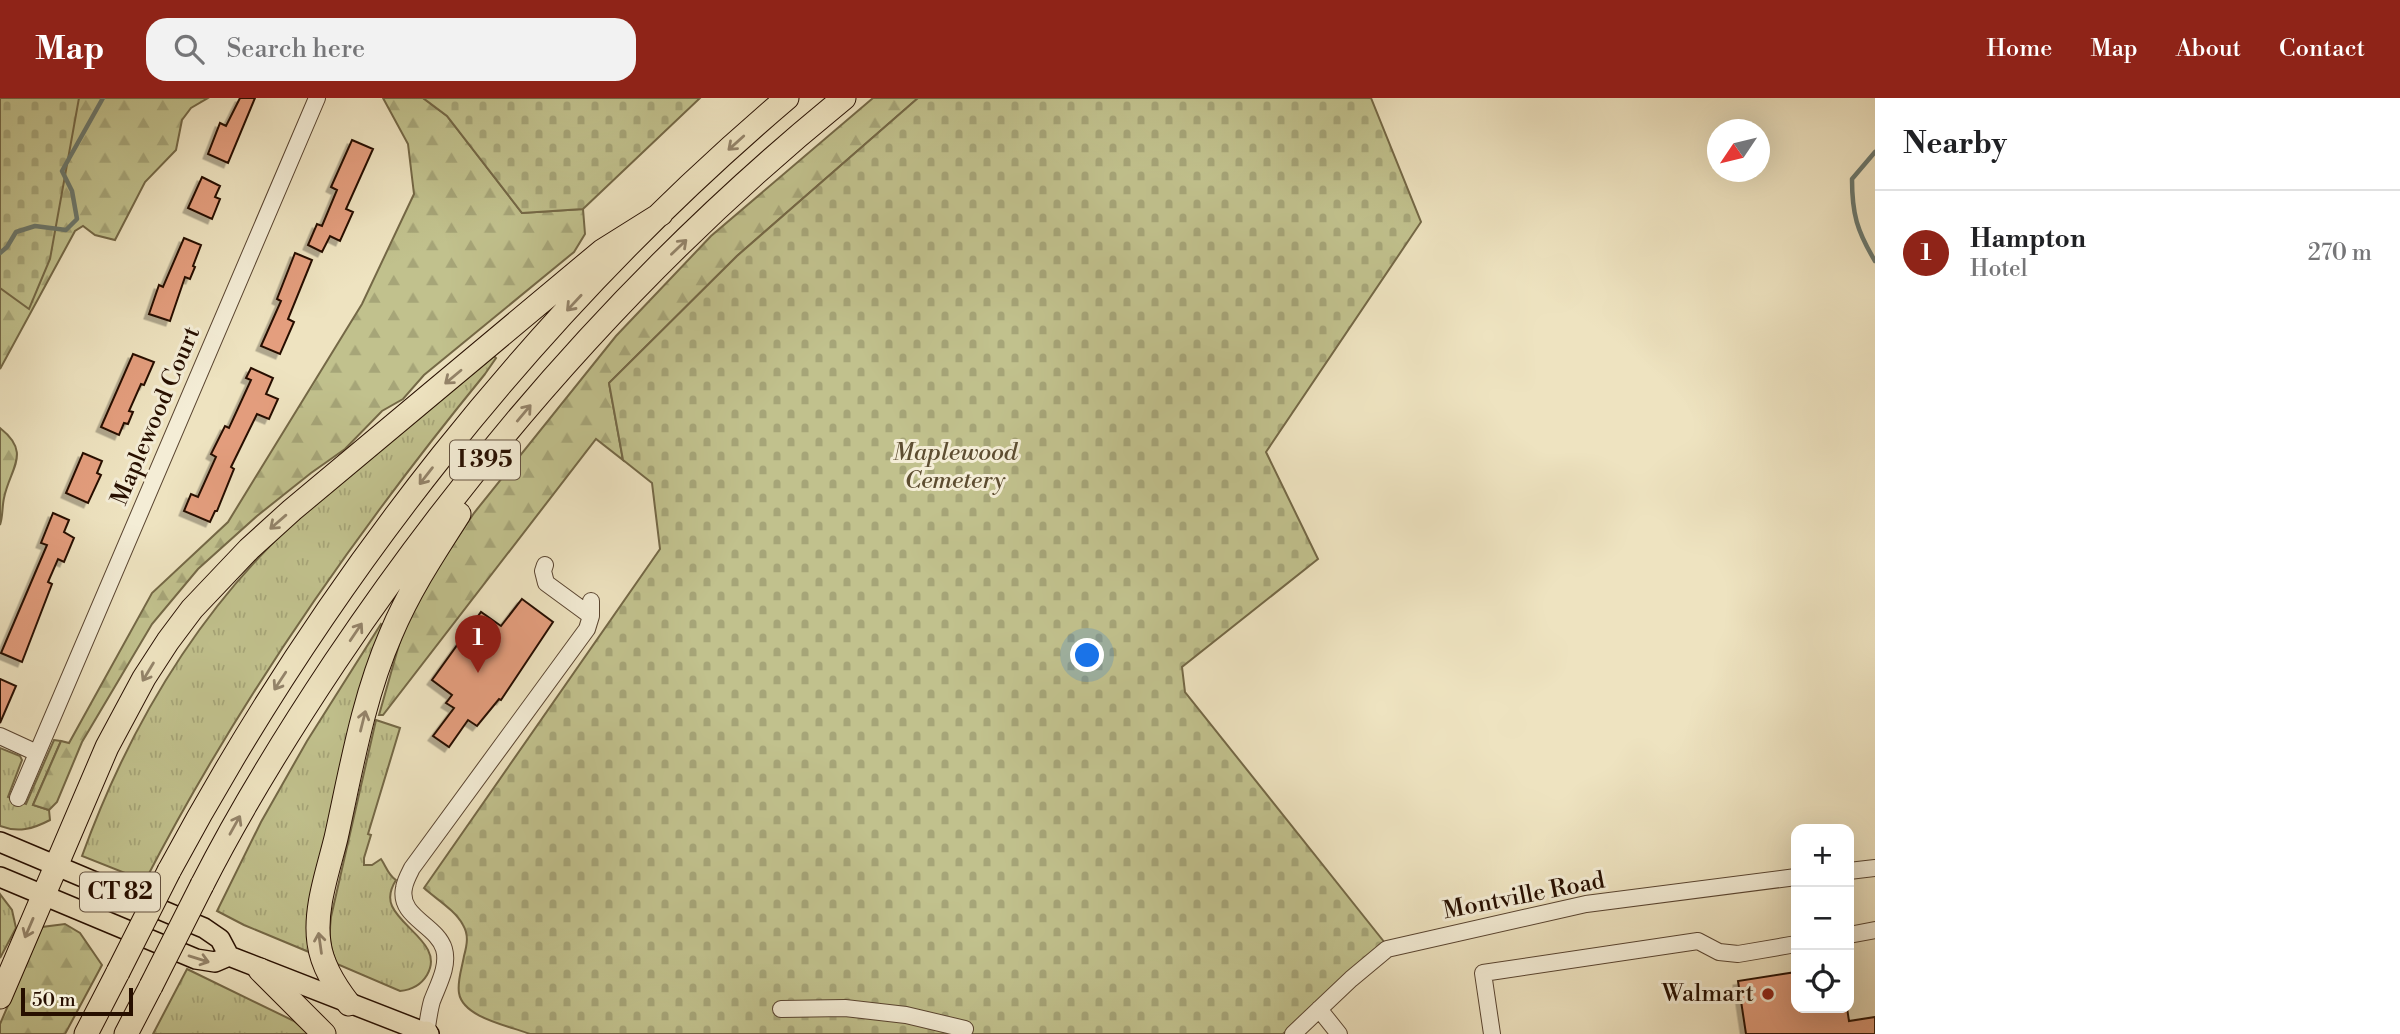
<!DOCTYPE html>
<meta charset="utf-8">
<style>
:root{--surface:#fff;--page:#f2f2f2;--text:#202124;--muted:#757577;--line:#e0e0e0;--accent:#8f2418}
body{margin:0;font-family:"Libre Bodoni",serif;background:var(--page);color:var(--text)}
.controls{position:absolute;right:21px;bottom:21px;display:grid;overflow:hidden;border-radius:14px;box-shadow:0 7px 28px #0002}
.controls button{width:63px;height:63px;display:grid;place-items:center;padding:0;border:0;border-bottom:2px solid var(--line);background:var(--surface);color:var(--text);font:35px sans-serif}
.compass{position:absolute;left:1707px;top:21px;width:63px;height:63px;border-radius:50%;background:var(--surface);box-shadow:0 7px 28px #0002;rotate:235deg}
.scale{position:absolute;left:21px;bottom:18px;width:112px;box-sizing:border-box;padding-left:7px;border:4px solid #270f00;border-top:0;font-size:19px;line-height:24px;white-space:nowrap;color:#270f00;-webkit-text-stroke:5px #f4edd6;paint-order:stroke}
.you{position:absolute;left:1088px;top:558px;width:24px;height:24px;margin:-18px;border:5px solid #fff;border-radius:50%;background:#1a73e8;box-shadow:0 0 0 10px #1a73e833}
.badge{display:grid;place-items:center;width:46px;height:46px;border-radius:50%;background:var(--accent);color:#fff;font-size:23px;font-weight:700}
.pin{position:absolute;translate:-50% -58px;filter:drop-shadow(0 2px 4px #0008)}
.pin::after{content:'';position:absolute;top:37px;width:24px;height:21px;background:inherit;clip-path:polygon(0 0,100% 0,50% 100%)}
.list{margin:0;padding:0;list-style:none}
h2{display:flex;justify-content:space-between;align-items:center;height:91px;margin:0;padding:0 28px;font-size:30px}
h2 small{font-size:23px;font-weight:400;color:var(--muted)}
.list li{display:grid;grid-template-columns:46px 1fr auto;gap:21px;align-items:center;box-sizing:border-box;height:126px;padding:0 28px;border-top:2px solid var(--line)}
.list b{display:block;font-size:26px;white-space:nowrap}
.list p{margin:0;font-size:23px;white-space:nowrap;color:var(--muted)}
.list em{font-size:23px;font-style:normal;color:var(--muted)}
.icon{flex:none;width:38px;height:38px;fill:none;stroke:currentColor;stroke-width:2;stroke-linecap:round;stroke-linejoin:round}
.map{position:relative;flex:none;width:1875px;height:936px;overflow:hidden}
header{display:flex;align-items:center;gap:42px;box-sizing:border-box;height:98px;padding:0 35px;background:var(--accent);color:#fff}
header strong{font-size:33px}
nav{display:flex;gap:38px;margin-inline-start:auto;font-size:24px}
.search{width:490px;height:63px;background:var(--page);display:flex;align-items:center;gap:18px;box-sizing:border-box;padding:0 24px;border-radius:21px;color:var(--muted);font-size:26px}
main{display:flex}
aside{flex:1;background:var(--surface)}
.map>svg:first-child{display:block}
.grass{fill:url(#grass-tufts);stroke:#746846;stroke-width:2}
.forest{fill:url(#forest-firs);stroke:#746846;stroke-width:2}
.cemetery{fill:url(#cemetery-stones);stroke:#746846;stroke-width:2}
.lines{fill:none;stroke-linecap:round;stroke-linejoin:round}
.stream{stroke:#6b786d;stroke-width:4.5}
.building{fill:#e49e7e;stroke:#270f00;stroke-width:2;filter:url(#shadow)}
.minor-casing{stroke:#594430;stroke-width:18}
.major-casing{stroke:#270f00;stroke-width:22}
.highway-casing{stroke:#270f00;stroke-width:25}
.minor{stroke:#f4edd6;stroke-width:16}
.major{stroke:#eee3c0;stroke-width:19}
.highway{stroke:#eee3c0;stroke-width:23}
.highway-bridge-casing{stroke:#270f00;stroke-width:25;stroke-linecap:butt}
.highway-bridge{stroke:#eee3c0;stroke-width:23}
.oneway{stroke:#94846a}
.poi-dot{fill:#8f2418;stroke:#f4edd6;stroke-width:2.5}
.labels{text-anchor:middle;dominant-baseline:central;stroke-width:6;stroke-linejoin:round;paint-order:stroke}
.shield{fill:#f4edd6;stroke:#645240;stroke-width:2}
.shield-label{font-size:23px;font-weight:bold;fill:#270f00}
.street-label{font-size:24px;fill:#270f00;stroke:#f4edd6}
.park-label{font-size:24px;font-style:italic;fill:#5d4d31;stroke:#f4edd6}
.poi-label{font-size:24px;fill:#270f00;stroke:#f4edd6;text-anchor:end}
</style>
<header>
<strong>Map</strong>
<div class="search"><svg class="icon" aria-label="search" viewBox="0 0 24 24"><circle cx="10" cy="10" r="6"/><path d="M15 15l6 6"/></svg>Search here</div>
<nav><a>Home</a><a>Map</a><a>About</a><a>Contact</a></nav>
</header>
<main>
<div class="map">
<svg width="1875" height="936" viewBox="0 0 1875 936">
<defs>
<pattern id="grass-tufts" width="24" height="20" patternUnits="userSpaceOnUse" patternTransform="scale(1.75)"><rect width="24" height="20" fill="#c1c18d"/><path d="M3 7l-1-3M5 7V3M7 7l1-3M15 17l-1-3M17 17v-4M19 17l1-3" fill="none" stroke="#a6a578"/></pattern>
<pattern id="forest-firs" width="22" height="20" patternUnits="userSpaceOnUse" patternTransform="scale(1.75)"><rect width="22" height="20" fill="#c1c18d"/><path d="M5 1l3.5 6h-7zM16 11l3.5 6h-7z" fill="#a6a578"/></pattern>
<pattern id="cemetery-stones" width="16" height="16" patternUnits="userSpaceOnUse" patternTransform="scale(1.75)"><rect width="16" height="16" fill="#c1c18d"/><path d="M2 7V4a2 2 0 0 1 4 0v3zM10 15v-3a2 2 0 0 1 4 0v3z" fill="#a6a578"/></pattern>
<filter id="shadow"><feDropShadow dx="-4.5" dy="4.5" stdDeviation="0" flood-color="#0004"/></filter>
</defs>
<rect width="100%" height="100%" fill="#eee3c0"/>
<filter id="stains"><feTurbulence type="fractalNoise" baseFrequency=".00286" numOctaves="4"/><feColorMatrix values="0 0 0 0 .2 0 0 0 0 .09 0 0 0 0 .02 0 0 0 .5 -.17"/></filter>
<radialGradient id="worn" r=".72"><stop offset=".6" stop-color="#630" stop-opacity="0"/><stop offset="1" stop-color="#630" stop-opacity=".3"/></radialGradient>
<path class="grass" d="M494,258L496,260L485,276C356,434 239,601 145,783L82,758C123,645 183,538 267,451C299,418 335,389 371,359C412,326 453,292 494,258Z
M381,526L385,529L309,854L244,827L217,813L261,724L307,643Z
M376,622L400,630L368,736L371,737L364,760V767H372L381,761C386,768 388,777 396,782C391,790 388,799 392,808C402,831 444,848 427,877C421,887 411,892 400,893L337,866C329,849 329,836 331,819Z
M54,642L61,643L33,707L49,712L50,722C33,731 18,735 0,728V650L20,658L22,662L8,699L26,706Z
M0,796L12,812L16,830L0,860Z
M187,871L294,923L310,936H153Z"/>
<path class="forest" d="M12,0H208L191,10L182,22L176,52L145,84L115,142L95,137L83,128L75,133L0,271V61Z
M383,0H423L447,18L522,115L583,111L585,136L574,154L424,277L403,301L382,313L345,351L311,375L257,418L198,471L152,526L82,644L57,704L49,712L33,707L61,643L69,645L152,495L228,424L362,206L414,96L408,46Z
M873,0H918L737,158L609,285L623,362L596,341L383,617H379L402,536L429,483L474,415L616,238L711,138Z
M0,330C32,355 10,370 4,400C2,409 3,418 0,427Z
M65,826L80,835L102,867L65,936H0V926L42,829Z"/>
<path class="cemetery" d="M0,0H79L50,161L29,211L0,190Z
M423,0H700L583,111L522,115L447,18Z
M918,0H1371L1421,124L1266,354L1318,461L1182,569L1185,594L1385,845L1339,883L1283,936H530C510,928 463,920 459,895C457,883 462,870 464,858C467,847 469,837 463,827C455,812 436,801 424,790L660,451L652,385L623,362L609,285L737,158Z"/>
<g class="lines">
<path class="stream" d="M1875,54L1852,81C1852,116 1857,133 1875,163
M0,155L7,149L16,134L35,128L66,132L77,121L72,93L62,73L103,0"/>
</g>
<path class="building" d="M240,0H255L228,65L208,56L220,25L226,28Z
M352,42L373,51L346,111L353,114L340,143L330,138L322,154L308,147L317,126L322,128L337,92L331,89Z
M202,79L220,88L215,99L220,101L212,121L188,110Z
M184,140L201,147L193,168L195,169L190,181L185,179L170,223L149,216L159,187L163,189Z
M295,155L312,162L288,221L294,224L280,256L261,248L281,203L277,201Z
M133,256L154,264L144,287L141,286L129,313L133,314L128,326L124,325L119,337L101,329Z
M251,270L273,280L266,296L278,301L269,321L257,316L231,369L234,371L217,413H215L210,424L184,413L191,396L198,399L216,359L211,356L225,328L229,330L251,282L246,280Z
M83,355L102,363L97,375L101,377L88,405L66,395Z
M53,415L69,422L64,434L74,440L64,464L58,461L48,484L52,486L22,564L1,555L47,447L41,445Z
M522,501L553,524L501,602L499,601L477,628L468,622L449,649L433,638L454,610L446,605L452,597L432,582L481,514L501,528Z
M0,581L16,588L0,625Z
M1796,874V910H1847L1849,923L1875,919V936H1746L1738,883Z"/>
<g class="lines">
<defs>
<path id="minor" d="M545,467L543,473L546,485L591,518
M0,638L37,655
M18,700L317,0
M1849,773L1875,770
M1849,837L1875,832
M781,911L845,910L906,917L965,931
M1319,911L1339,936
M426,935C428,924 429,913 432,903C438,887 449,868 444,851C437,827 398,819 404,790C405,783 409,776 412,770L587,531L591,518V503
M1293,936L1351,881L1387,851L1586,806L1796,779
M1492,936L1483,875L1698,843L1719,854L1738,856L1796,846"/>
<path id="major" d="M0,744L204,830L220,841L229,858L429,936
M0,779L196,861L215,864L229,858"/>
<path id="highway" d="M169,773C326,481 534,215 787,0
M202,787C241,710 287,636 335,564C476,354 647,160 844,0
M260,872L324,936
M0,899L107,649L144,580L168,543L192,511L249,451L292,412L602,153L661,116
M349,906C335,888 322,868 319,845C314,811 328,773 336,740C351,672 363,600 391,536C409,493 434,455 459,416
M86,936L118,874
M126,936L151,888
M426,936V935"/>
</defs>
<use href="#minor" class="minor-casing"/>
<use href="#major" class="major-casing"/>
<use href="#highway" class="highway-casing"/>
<use href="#minor" class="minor"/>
<use href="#major" class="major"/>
<use href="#highway" class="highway"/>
<defs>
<path id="highway-bridge" d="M118,874L169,773
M151,888L202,787"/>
</defs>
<use href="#highway-bridge" class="highway-bridge-casing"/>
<use href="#highway-bridge" class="highway-bridge"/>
</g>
<defs><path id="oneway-shaft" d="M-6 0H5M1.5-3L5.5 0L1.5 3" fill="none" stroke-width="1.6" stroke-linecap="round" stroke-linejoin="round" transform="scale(1.75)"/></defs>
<g class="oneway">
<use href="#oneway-shaft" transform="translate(736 45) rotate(138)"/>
<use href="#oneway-shaft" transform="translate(679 149) rotate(-44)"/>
<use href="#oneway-shaft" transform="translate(574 205) rotate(133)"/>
<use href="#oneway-shaft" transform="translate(453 279) rotate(140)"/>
<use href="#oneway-shaft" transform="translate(524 315) rotate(-50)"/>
<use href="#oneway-shaft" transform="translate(426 378) rotate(128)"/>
<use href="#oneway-shaft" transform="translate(278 424) rotate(139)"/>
<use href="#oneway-shaft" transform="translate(356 534) rotate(-56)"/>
<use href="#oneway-shaft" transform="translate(148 574) rotate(121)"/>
<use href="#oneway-shaft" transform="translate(280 583) rotate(123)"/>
<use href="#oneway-shaft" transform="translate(363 623) rotate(-76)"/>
<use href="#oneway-shaft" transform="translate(235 727) rotate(-61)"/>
<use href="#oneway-shaft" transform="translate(29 830) rotate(113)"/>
<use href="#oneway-shaft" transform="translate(320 845) rotate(-98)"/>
<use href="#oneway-shaft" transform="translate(199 861) rotate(17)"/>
</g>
<circle class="poi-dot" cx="1768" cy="896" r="7"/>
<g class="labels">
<g class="shield">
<rect x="450" y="342.5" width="70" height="39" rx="5"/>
<rect x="80" y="774.5" width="80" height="39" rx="5"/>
</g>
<g class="shield-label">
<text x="485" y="362">I 395</text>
<text x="120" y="794">CT 82</text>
</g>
<g class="street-label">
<text transform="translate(156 318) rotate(-67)">Maplewood Court</text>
<text transform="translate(1524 798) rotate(-11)">Montville Road</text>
</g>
<g class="park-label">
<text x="955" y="355">Maplewood<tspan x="955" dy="28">Cemetery</tspan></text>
</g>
<g class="poi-label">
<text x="1754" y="896">Walmart</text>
</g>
</g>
<rect width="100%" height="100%" filter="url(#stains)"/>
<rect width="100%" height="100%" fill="url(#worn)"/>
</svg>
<div class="controls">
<button>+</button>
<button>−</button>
<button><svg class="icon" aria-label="locate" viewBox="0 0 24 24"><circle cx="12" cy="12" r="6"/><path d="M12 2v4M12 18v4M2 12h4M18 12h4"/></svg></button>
</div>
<svg class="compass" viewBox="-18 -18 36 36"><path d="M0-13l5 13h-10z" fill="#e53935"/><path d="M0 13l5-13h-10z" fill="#757577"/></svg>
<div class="scale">50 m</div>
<div class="you"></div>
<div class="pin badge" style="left:478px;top:575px">1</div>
</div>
<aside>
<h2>Nearby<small></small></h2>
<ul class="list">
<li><span class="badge">1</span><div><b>Hampton</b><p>Hotel</p></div><em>270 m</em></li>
</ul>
</aside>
</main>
